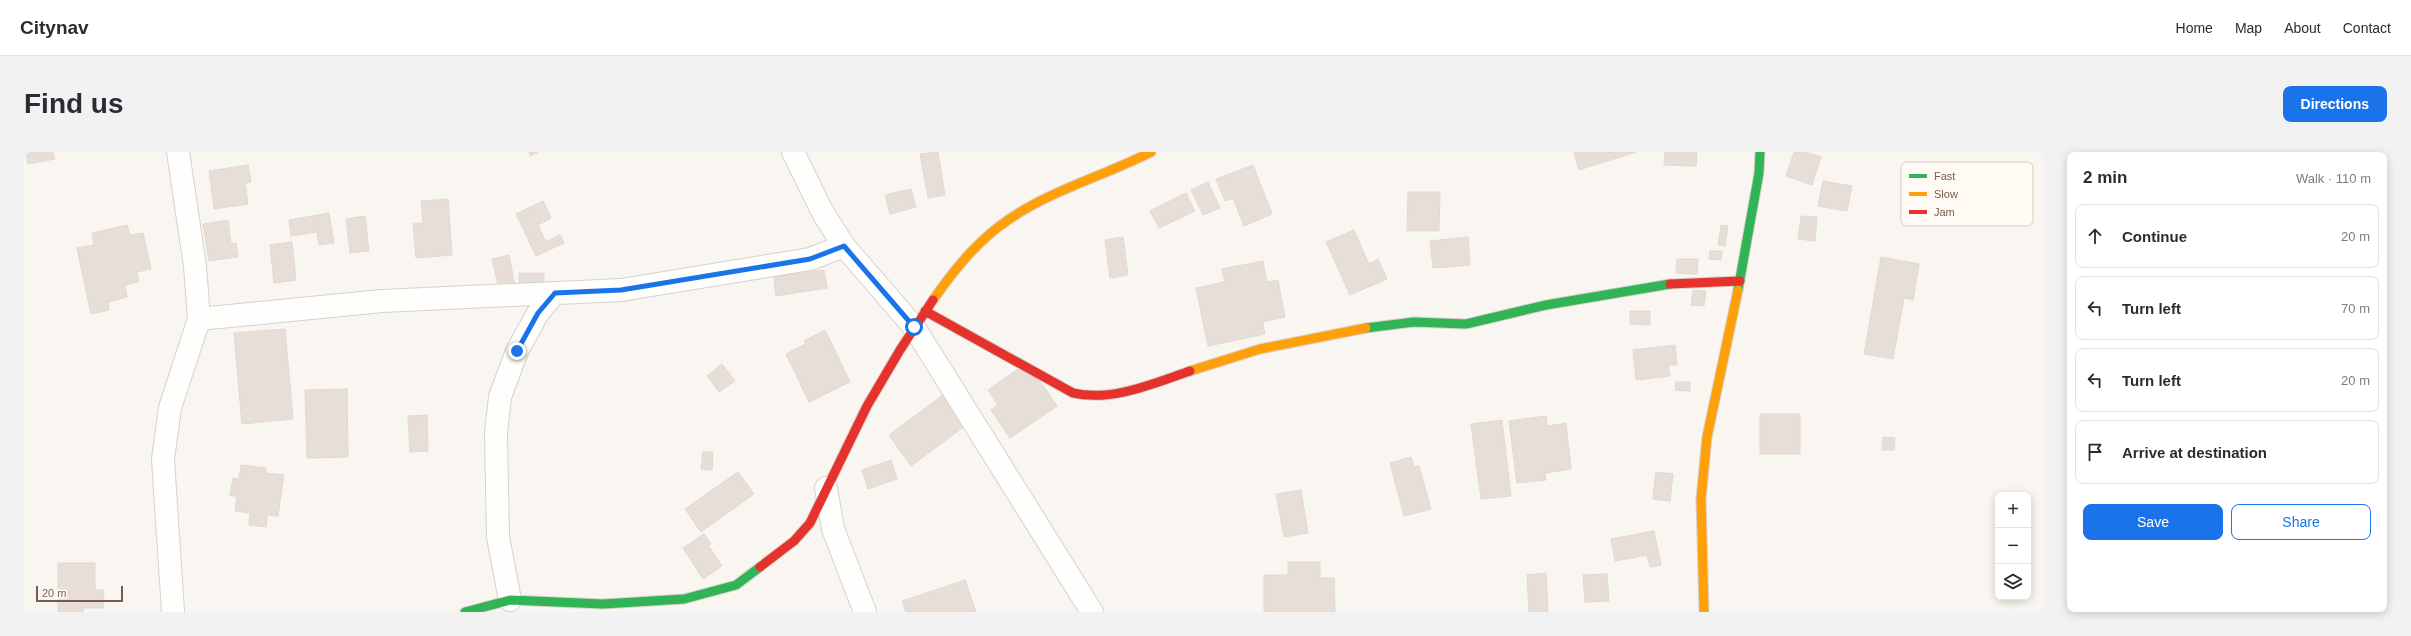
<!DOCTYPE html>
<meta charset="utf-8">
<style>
:root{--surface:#fff;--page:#f2f2f3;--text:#2b2b33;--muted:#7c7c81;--line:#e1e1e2;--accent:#1a73e8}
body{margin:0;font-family:Helvetica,sans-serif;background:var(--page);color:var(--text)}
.controls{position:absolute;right:12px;bottom:12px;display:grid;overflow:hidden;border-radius:8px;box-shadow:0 2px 10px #0003}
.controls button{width:36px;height:36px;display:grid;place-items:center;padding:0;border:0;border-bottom:1px solid var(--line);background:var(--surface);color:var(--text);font:20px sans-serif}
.scale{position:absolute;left:12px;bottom:10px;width:87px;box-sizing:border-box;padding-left:4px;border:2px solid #7a5c4d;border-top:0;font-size:11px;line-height:14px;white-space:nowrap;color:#7a5c4d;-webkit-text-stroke:3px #fffaf3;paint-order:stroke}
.stop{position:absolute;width:12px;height:12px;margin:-9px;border:3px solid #1a73e8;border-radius:50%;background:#fff}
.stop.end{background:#1a73e8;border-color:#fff;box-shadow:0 1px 4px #0008}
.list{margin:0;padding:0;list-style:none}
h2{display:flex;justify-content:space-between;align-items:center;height:52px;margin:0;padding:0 16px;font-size:17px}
h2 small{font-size:13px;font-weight:400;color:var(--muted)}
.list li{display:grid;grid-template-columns:26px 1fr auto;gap:12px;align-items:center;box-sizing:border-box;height:64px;margin:0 8px 8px;padding:0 8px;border:1px solid var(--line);border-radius:8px}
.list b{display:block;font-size:15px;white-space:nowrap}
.list em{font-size:13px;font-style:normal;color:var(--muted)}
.actions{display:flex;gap:8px;padding:12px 16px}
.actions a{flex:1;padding:9px 0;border:1px solid var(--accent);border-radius:8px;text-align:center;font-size:14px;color:var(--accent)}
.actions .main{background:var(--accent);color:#fff}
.icon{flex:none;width:22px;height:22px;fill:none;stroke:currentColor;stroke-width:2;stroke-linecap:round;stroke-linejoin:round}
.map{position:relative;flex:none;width:2019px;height:460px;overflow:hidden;border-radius:8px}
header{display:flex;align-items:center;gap:24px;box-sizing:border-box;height:56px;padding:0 20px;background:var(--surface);border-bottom:1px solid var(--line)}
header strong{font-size:19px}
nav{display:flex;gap:22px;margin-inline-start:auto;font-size:14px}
.intro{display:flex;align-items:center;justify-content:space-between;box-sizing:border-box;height:96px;padding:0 24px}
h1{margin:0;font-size:28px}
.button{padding:10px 18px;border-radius:8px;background:var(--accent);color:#fff;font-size:14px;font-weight:700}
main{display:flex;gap:24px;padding:0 24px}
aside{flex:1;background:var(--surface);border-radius:8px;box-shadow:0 2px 10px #0003}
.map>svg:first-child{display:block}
.building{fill:#e6ded7;stroke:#e2d8d2}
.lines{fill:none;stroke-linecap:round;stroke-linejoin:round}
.street-casing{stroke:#d7d1cb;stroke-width:24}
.fast-casing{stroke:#d9d2cb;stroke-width:11}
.slow-casing{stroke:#d9d2cb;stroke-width:11}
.jam-casing{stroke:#d9d2cb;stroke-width:11}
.street{stroke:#fefefd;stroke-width:22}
.fast{stroke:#30b455;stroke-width:9}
.slow{stroke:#ff9f0a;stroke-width:9}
.jam{stroke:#e5322d;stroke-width:9}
.route{stroke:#1a73e8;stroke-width:5}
.key{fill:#fffaf3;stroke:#d7cbc1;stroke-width:1}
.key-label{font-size:11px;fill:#7a5c4d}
</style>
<header>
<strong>Citynav</strong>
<nav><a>Home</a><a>Map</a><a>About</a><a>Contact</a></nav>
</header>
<div class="intro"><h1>Find us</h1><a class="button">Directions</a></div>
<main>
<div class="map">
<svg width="2019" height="460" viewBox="0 0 2019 460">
<rect width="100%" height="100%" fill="#f9f5f0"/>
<path class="building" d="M2,0H29L31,7L4,12Z
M505,0H514L506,4Z
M914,0L921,43L904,46L896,2Z
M1550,0H1612L1555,18Z
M1641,0H1673L1672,14L1640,13Z
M1770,0H1782L1797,5L1788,33L1762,24Z
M224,13L227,30L221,31L224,52L190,57L185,19Z
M1229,13L1248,62L1220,74L1209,46L1201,49L1192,27Z
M1799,29L1828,34L1823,59L1794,54Z
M1184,30L1196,56L1179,63L1167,38Z
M887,37L892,55L866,62L861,43Z
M1384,40H1416L1415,79H1383Z
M1162,41L1171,59L1135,76L1126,59Z
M424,47L428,103L392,106L389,72L399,71L397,49Z
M519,49L527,66L514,73L522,90L536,83L540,91L512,104L492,62Z
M305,61L310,91L295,93L293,80L267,84L265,68Z
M341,64L345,99L326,101L322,67Z
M1777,64L1793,65L1791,89L1774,87Z
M204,68L207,92L212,91L214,105L185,109L179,72Z
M103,73L106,83L119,81L127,117L113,120L115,130L101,133L103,145L84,150L85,158L67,162L53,96L70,93L68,81Z
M1697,73L1704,74L1701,94L1694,93Z
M1330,78L1345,112L1354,107L1363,127L1326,143L1302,90Z
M1099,85L1104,123L1086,126L1081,88Z
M1444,85L1446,113L1409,116L1406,89Z
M268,90L272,128L250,131L246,93Z
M1686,99H1698L1697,108L1685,107Z
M485,103L491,134L475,137L468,107Z
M1857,105L1895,112L1889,148L1880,146L1869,207L1840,202Z
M1653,107H1674L1673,122L1652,121Z
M1239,109L1243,130L1254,128L1261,165L1239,170L1241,182L1184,194L1172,136L1201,130L1198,117Z
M800,118L803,136L752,144L750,125Z
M495,121H520V136L495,135Z
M1669,138L1682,139L1680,154L1667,153Z
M1606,159H1626V173L1606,172Z
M261,177L269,267L218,272L210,181Z
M801,178L826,230L785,250L762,202L782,192L780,189Z
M1651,193L1653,213H1644L1646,224L1612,228L1609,198Z
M698,212L711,229L695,240L683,224Z
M997,215L1010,220L1033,254L986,286L967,258L974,253L964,238Z
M1652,230H1666V239L1651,238Z
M323,237L324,305L283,306L281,238Z
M919,243L942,273L887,314L865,283Z
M1736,262H1776V302H1736Z
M403,263L404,299L386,300L384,264Z
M1522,264L1523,274L1542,271L1547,317L1521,321L1522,328L1493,331L1485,269Z
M1478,268L1487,344L1457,347L1447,272Z
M1859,285L1871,286L1870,298H1858Z
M679,300H689L688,318L677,317Z
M1387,305L1390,315L1395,314L1407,357L1380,364L1366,311Z
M867,308L873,327L844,337L838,318Z
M217,313L242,316V321L260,323L254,364L243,363L242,375L225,373L226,361L211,359L213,344H206L209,326L215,327Z
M714,320L730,342L677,380L661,357Z
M1632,320L1649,322L1646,349L1629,347Z
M1277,338L1284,381L1260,385L1252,342Z
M1630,379L1637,413L1626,415L1623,403L1591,409L1587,387Z
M680,382L687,392L684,393L698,414L679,427L659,396Z
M1264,410H1296V426H1310L1311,460H1240V423H1264Z
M34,411H71V438H80L79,456H59V460H34Z
M1522,421L1524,460H1505L1503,423Z
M1583,422L1585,449L1561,450L1559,423Z
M941,428L952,460H882L878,449Z"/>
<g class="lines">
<defs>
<path id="street" d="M769,0L799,61L820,94L890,175L1068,460
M175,167L358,149L597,138L786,107L820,94
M802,336L809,377L841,460
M486,448L474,385L472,281L476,245L493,199L514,161L531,141
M149,460L139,307L146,256L175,167L171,114L154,0"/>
<path id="fast" d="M1714,138L1735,21L1736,0
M1342,176L1390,170L1442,172L1522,153L1646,132
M441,460L486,448L579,452L660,447L712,433L736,415"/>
<path id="slow" d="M909,148C930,118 953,89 984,68C1027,38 1080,24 1127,0
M1166,219L1236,197L1342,176
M1680,460L1677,347L1683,285L1714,138"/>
<path id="jam" d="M1646,132L1716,129
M901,159L1049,241C1088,250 1130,231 1166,219
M736,415L770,389L786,371L843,254L876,198L909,148"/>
</defs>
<use href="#street" class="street-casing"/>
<use href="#fast" class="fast-casing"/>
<use href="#slow" class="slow-casing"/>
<use href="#jam" class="jam-casing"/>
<use href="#street" class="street"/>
<use href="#fast" class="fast"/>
<use href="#slow" class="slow"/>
<use href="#jam" class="jam"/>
</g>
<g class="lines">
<path class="route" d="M493,199L514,161L531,141L597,138L786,107L820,94L890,175"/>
</g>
<rect x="1877" y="10" width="132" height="64" rx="6" class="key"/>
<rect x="1885" y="22" width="18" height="4" fill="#30b455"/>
<rect x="1885" y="40" width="18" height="4" fill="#ff9f0a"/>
<rect x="1885" y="58" width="18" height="4" fill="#e5322d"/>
<g class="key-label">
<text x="1910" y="28">Fast</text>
<text x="1910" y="46">Slow</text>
<text x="1910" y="64">Jam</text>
</g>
</svg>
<div class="controls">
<button>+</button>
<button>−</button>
<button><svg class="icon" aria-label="layers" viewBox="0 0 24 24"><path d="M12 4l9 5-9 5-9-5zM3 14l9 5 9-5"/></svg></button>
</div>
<div class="scale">20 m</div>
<div class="stop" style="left:890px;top:175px"></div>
<div class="stop end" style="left:493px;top:199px"></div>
</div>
<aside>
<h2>2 min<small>Walk · 110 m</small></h2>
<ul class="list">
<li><svg class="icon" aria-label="ahead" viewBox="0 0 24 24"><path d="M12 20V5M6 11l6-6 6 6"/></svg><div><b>Continue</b></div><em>20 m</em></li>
<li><svg class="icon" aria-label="left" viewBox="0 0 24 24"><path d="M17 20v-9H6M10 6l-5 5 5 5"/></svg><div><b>Turn left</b></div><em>70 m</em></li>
<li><svg class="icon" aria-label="left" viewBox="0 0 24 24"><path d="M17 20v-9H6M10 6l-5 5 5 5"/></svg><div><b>Turn left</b></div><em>20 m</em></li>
<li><svg class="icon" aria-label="arrive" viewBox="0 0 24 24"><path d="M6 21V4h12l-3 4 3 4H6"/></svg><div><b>Arrive at destination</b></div></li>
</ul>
<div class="actions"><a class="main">Save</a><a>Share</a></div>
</aside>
</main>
